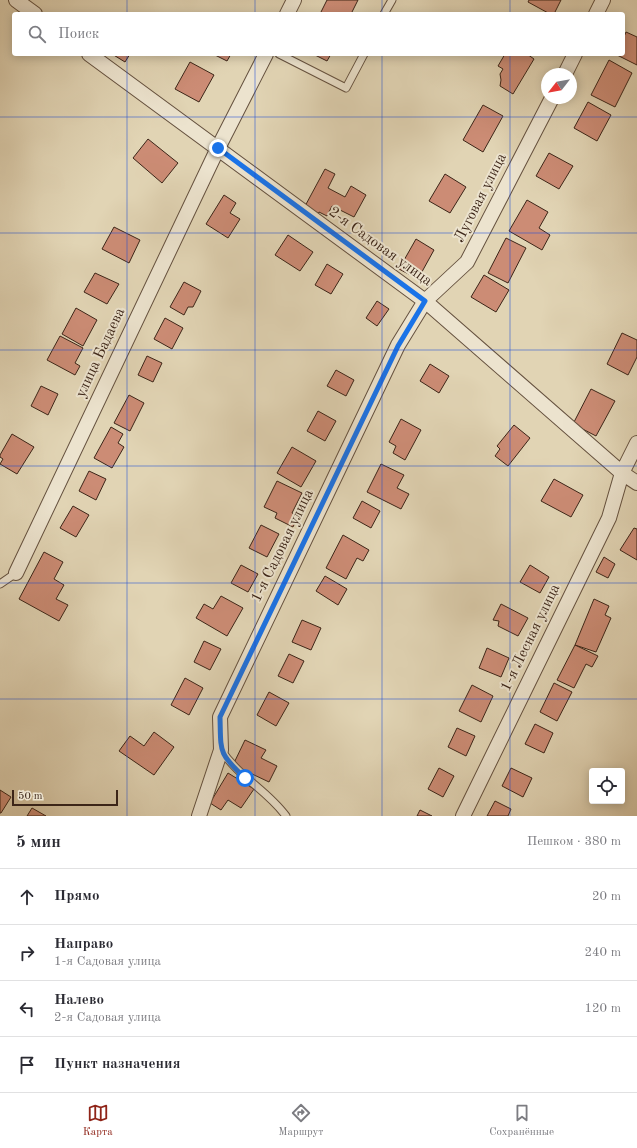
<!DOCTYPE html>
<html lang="ru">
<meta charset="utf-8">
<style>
:root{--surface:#fff;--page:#f7f7f7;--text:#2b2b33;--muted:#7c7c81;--line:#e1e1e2;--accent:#8f2418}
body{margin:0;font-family:"Old Standard TT",serif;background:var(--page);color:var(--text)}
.controls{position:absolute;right:12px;bottom:12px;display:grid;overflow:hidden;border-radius:4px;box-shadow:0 2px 10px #0003}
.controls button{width:36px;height:36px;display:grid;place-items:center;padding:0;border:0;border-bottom:1px solid var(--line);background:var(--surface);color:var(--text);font:20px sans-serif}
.compass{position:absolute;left:541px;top:68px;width:36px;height:36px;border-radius:50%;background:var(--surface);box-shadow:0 2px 10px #0003;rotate:239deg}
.scale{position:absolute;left:12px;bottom:10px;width:106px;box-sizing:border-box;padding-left:4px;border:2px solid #3c2518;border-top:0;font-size:11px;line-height:14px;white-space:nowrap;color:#3c2518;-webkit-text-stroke:3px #ece3ce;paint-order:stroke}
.stop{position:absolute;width:12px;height:12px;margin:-9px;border:3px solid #1a73e8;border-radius:50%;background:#fff}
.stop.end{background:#1a73e8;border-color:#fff;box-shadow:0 1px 4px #0008}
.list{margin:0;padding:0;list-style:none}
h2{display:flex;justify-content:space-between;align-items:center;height:52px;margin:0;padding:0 16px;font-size:17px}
h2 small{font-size:13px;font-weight:400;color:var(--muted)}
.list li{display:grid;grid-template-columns:26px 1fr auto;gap:12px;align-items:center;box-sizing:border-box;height:56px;padding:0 16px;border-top:1px solid var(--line)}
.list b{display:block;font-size:15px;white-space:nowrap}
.list p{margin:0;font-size:13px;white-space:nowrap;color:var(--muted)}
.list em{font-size:13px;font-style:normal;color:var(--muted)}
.icon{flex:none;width:22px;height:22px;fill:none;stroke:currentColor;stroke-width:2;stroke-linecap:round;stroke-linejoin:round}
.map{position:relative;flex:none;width:637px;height:816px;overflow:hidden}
.search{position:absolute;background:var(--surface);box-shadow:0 2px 10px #0003;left:12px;right:12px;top:12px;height:44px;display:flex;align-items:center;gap:10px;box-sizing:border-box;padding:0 14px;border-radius:4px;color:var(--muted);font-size:15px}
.sheet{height:276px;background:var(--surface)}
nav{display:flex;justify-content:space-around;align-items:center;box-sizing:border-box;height:56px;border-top:1px solid var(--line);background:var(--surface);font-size:11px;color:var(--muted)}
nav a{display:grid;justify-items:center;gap:2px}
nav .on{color:var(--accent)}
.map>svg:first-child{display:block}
.building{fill:#cc8c75;stroke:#3c2518}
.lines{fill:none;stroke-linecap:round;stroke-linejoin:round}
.lane-casing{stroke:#65513f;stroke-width:9}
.street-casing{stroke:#65513f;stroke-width:16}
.lane{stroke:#ece3ce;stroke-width:7}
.street{stroke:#ece3ce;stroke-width:14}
.route{stroke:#1a73e8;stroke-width:5}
.grid{fill:none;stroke:#1d4ed8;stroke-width:1;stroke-opacity:0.55}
.labels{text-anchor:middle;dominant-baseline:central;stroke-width:4;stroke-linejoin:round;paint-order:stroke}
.street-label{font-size:15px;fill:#3c2518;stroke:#ece3ce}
</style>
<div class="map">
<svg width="637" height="816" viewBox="0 0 637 816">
<rect width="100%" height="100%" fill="#e1d4b4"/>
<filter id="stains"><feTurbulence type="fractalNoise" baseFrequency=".005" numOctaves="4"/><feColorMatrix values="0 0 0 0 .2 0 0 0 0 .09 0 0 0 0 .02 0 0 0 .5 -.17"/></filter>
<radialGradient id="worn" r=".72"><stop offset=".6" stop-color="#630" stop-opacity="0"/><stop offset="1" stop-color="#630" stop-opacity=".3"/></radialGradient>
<path class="building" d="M327,0H358L351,14H320Z
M529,0H561L554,14H550L528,2Z
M626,32L637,37V65L615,54H623V39Z
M112,54H130L125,62Z
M213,54H231L227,61Z
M313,54H331L327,61Z
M505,54H527L534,59L513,94L500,86L501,80L500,74L503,69L498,66Z
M609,60L632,73L615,107L591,95Z
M190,62L214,75L199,102L175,89Z
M588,102L611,115L597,141L574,128Z
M483,105L503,116L483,152L463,140Z
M148,139L178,163L162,183L133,158Z
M549,153L573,166L559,189L536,176Z
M325,169L335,174L328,188L345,197L351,186L366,195L354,217L332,206L327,216L319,212L317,216L304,208Z
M445,174L466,187L450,213L429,201Z
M224,195L236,203L230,213L240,219L228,238L206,224Z
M527,200L548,212L539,228L550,235L542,250L509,231Z
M114,227L140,240L129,263L102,249Z
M288,235L313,252L300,271L275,255Z
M506,238L526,248L508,283L488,273Z
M416,239L434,250L418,279L399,269Z
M327,264L343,274L331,294L315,285Z
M95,273L119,284L107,304L84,292Z
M484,275L509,290L496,312L471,297Z
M184,282L201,291L193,307H188L184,315L170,307Z
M377,301L389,309L377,326L366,318Z
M76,308L97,320L83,346L62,334Z
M165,318L183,328L172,349L154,339Z
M622,333L637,340V357L628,375L607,364Z
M60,336L83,348L75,363L80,366L75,375L47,360Z
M147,356L162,363L153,382L138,375Z
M430,364L449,376L439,393L420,381Z
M336,370L354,380L346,396L327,386Z
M41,386L58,394L48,415L31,406Z
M591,389L615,401L596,436L573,424Z
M129,395L144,403L130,431L114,423Z
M318,411L336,421L325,441L307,431Z
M401,419L421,430L405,460L393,453L396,446L389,442Z
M514,425L530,438L508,466L495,456L500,449L497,446Z
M111,427L123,434L118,443L124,447L112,468L94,458Z
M12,434L34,447L17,474L0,464L3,459L0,457V455Z
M292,447L316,461L301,487L277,473Z
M381,464L404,475L397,488L409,494L401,509L367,492Z
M89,471L106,479L96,500L79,491Z
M554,479L583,495L571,517L541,501Z
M277,481L302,493L292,513L298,516L293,527L275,518L277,513L264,507Z
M362,501L380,511L371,528L353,518Z
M73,506L89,515L76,537L60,528Z
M261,525L279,534L267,557L249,548Z
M634,528L637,529V560L620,550Z
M343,535L369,550L363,561L357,558L346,579L326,568Z
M44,552L63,562L54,579L64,585L56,599L68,605L59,621L19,599Z
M604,557L615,564L608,578L596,572Z
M241,565L258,574L248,592L231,583Z
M530,565L549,577L540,593L520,582Z
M325,576L347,589L338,605L316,591Z
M221,596L243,608L227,636L196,618L204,604L213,609Z
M594,599L609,606L605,615L611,618L596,652L575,645Z
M501,604L528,618L518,636L498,626L499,621L493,620Z
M302,620L321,628L311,650L292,642Z
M204,641L221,649L210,670L194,662Z
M575,645L598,656L592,667L586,664L574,688L557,680Z
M487,648L509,658L501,677L479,668Z
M289,654L304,661L293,683L278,676Z
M185,678L203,688L189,715L171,705Z
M554,683L572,692L557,721L540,712Z
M472,685L493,696L481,722L459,711Z
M269,692L289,703L276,726L257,715Z
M535,724L553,733L544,753L525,744Z
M457,728L475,736L466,756L448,747Z
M154,732L174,747L154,775L119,751L130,736L144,746Z
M245,740L266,750L261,758L277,766L269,782L233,765Z
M439,768L454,776L443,797L428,789Z
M511,768L532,778L523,797L502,786Z
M228,773L254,789L241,808L228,800L221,810L210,803Z
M0,790L11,797L1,813H0Z
M495,801L511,809L508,816H487Z
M32,808L46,816H27Z
M420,810L432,816H417Z"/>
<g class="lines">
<defs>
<path id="lane" d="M384,14L392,0
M279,54L346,88L364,54
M0,584L16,573
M221,750C240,778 267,790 286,816"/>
<path id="street" d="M16,0L35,14
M287,14L294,0
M596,14L603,0
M89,54L425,301L622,473L637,483
M565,74L575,54
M16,573L218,148L266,54
M199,816L221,750L220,717L398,345L425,301L467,262L552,98
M463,816L609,518L622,473L637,443"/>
</defs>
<use href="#lane" class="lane-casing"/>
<use href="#street" class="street-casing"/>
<use href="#lane" class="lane"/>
<use href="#street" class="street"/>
</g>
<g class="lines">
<path class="route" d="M218,148L425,301L398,346L220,717C221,752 218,753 245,778"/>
</g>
<path class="grid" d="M127,0V14M255,0V14M382,0V14M510,0V14M127,54V816M255,54V816M382,54V816M510,54V816M0,117H637M0,233H637M0,350H637M0,466H637M0,583H637M0,699H637"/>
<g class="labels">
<g class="street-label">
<text transform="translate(481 198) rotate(-63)">Луговая улица</text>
<text transform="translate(380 247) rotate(36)">2-я Садовая улица</text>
<text transform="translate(101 353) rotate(-65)">улица Бадаева</text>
<text transform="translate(283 546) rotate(-64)">1-я Садовая улица</text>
<text transform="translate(531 638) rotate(-64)">1-я Лесная улица</text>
</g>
</g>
<rect width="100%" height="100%" filter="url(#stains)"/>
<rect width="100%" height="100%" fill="url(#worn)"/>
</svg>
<div class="controls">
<button><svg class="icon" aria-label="locate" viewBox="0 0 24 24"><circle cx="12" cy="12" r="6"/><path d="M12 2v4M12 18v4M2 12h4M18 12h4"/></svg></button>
</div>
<svg class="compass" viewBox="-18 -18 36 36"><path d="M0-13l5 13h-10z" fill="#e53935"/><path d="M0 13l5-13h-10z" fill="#7c7c81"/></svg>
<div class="scale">50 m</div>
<div class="stop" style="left:245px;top:778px"></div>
<div class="stop end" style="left:218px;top:148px"></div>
<div class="search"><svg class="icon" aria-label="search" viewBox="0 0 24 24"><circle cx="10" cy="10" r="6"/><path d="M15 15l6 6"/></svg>Поиск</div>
</div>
<section class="sheet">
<h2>5 мин<small>Пешком · 380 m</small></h2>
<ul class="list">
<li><svg class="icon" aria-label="ahead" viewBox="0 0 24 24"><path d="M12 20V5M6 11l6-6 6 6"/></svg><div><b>Прямо</b></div><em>20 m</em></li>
<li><svg class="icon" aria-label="right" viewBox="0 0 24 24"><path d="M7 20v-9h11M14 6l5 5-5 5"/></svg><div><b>Направо</b><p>1-я Садовая улица</p></div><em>240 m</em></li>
<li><svg class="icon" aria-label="left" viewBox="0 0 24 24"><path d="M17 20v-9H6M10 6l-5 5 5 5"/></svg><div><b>Налево</b><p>2-я Садовая улица</p></div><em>120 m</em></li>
<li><svg class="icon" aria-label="arrive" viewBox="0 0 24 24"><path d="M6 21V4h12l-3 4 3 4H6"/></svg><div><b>Пункт назначения</b></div></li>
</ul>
</section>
<nav>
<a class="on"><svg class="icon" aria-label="map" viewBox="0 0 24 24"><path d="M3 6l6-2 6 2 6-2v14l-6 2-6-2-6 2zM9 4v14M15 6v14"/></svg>Карта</a>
<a><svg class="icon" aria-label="directions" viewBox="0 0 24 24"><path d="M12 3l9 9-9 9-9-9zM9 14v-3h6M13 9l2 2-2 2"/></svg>Маршрут</a>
<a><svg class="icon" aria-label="saved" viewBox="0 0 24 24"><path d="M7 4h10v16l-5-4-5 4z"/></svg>Сохранённые</a>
</nav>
